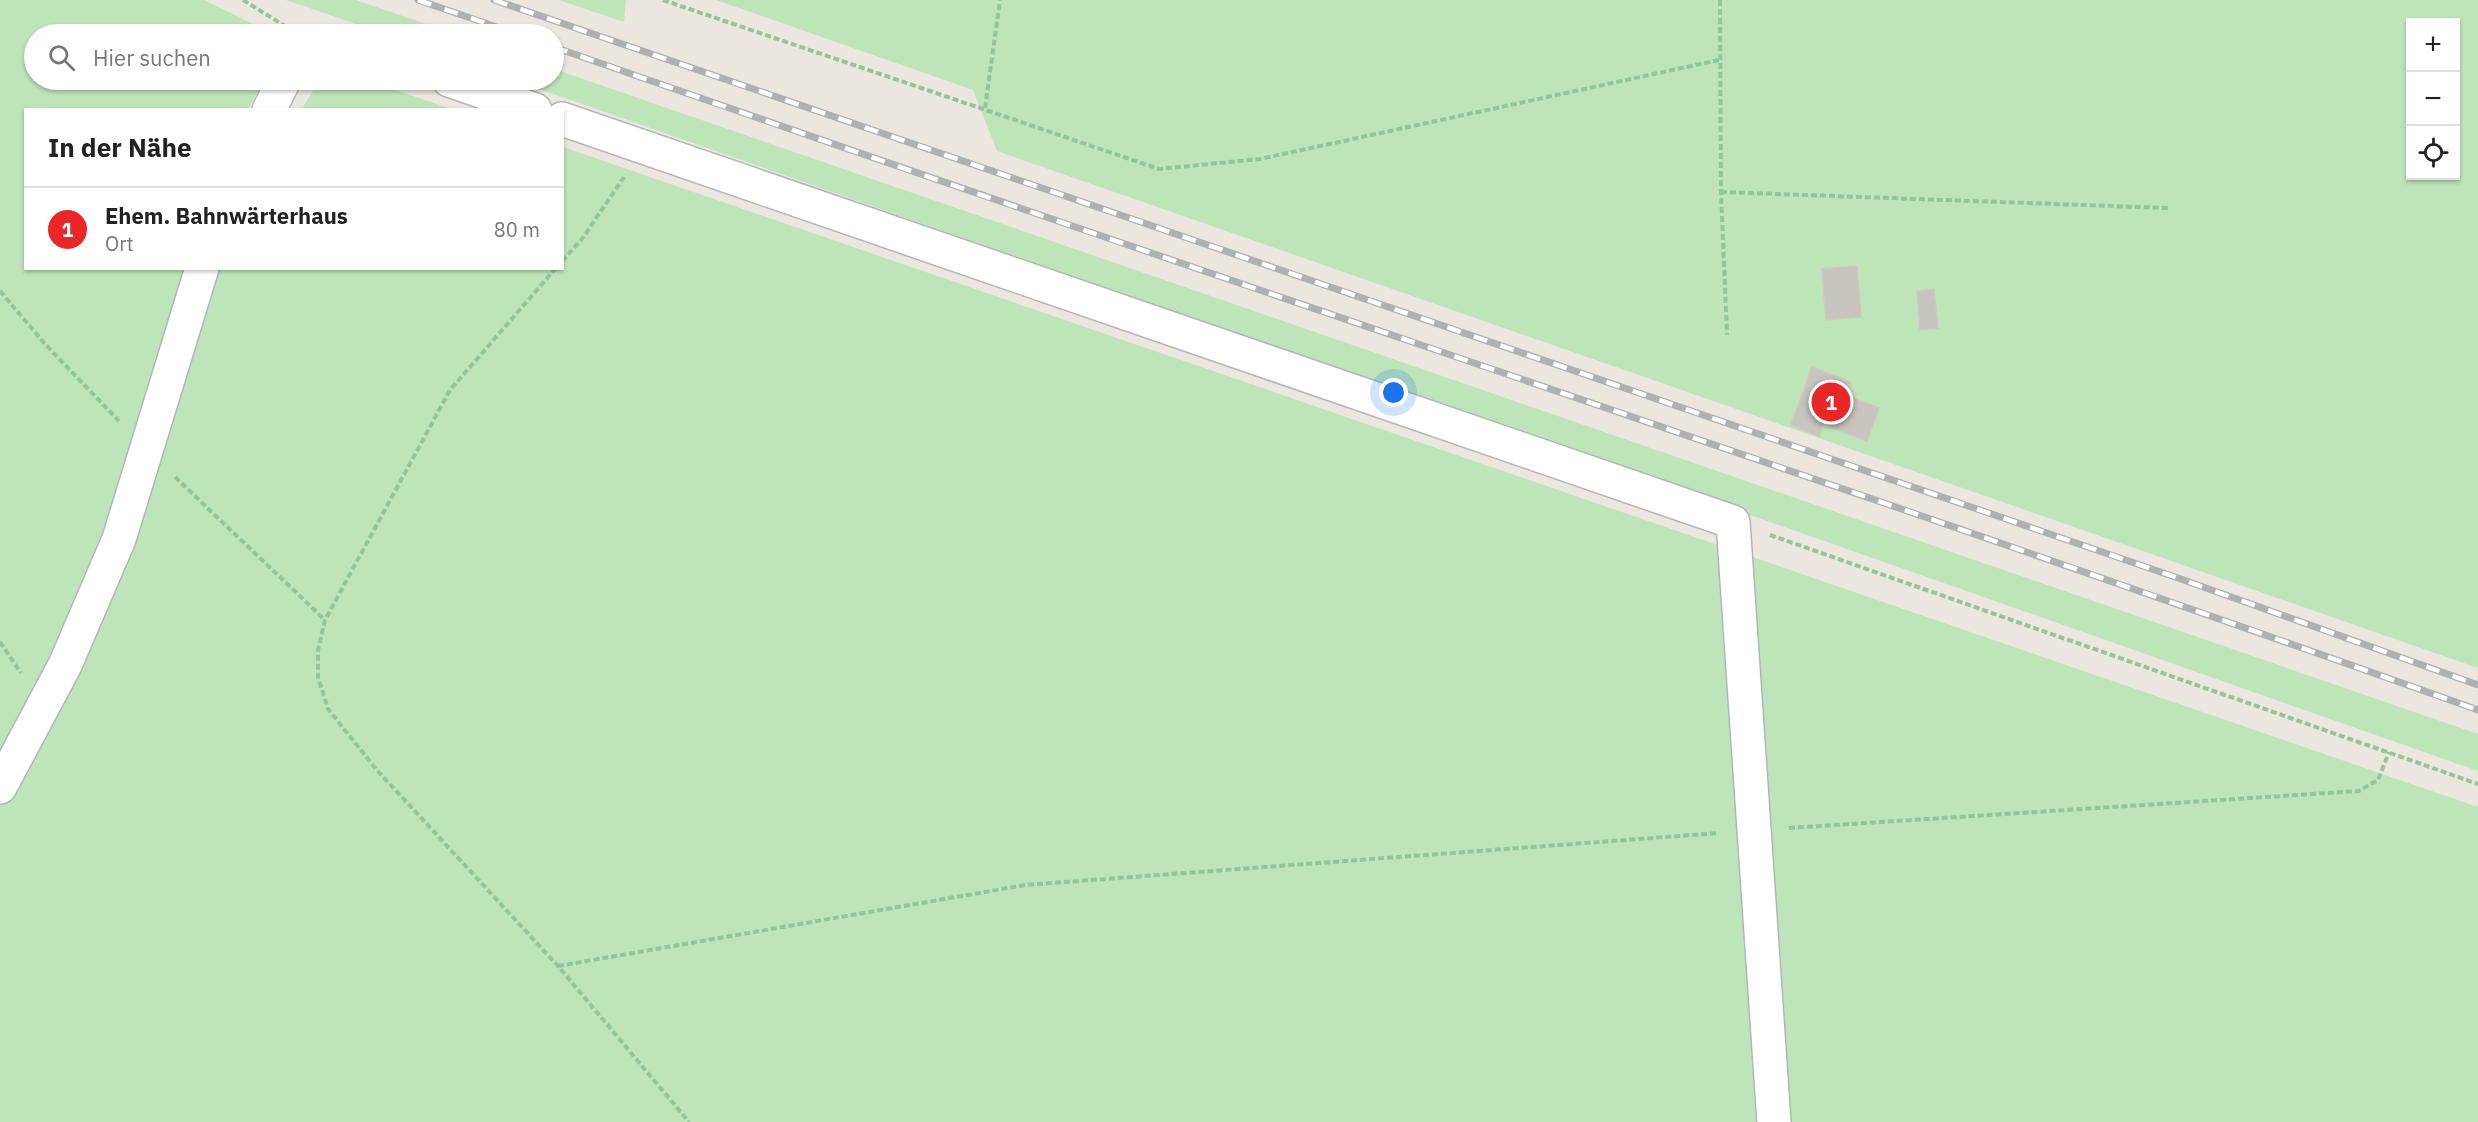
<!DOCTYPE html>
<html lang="de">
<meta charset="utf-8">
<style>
:root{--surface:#fff;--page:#f2f2f2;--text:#222;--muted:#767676;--line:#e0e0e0;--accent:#e92728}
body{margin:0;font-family:"IBM Plex Sans",sans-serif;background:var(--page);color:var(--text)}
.controls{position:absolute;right:18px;top:18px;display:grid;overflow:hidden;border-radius:0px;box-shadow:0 2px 4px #0004}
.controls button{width:54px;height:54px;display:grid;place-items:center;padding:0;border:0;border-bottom:2px solid var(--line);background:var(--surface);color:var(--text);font:30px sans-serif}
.you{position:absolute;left:1394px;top:393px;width:21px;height:21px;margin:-15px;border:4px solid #fff;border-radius:50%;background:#1a73e8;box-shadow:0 0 0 9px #1a73e833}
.badge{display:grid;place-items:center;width:39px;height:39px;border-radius:50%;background:var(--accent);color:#fff;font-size:20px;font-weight:700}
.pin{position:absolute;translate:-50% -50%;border:3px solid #fff;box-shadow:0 2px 6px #0006}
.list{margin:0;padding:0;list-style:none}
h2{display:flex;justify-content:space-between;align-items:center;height:78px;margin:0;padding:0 24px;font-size:26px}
h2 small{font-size:20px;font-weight:400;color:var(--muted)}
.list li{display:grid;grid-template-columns:39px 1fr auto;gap:18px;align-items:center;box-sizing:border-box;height:84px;padding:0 24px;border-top:2px solid var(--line)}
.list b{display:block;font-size:22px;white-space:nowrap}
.list p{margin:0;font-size:20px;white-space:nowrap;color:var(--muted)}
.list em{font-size:20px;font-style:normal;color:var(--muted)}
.icon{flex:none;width:33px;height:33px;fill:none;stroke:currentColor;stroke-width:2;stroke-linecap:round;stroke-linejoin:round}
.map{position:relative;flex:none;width:2478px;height:1122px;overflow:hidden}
.search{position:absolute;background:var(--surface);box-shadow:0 2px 4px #0004;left:24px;top:24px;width:540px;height:66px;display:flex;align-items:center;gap:15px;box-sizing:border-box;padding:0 21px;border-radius:33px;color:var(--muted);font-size:22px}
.panel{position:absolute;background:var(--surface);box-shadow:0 2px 4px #0004;left:24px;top:108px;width:540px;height:162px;border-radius:0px}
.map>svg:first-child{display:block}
.green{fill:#bee4ba;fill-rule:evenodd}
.building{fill:#c8c4be;stroke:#d0c8bd;stroke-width:1.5}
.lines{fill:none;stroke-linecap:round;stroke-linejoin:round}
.minor-casing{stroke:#b2b6ba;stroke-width:36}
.path{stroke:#93c59d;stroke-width:4;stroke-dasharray:6 3;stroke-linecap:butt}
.minor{stroke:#fff;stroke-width:33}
.rail-casing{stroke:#afb0b0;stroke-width:7}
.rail{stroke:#fff;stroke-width:4.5;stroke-dasharray:14;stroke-linecap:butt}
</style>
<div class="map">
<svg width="2478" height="1122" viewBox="0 0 2478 1122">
<rect width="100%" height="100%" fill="#ebe7df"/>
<path class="green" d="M0,0H204L273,34H34V80H264L248,109L26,110V268H562L563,147L2478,807V1122H0Z
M286,0H356L455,34H386Z
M559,0H626L624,22Z
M716,0H2478V668L997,151L973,90ZM2410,22H2456V176H2410Z
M554,69L2478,734V771L514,80H554Z
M319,80H365L452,109H302Z"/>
<path class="building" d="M1857,266L1861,317L1826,320L1822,269Z
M1934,289L1938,328L1920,330L1917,291Z
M1812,367L1850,382L1845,395L1879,408L1867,441L1823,424L1819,436L1791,425Z"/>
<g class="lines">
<defs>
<path id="minor" d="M449,80L535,110
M269,110L284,80
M562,119L1733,522L1774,1122
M0,787L65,665L119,539L202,268"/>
</defs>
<use href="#minor" class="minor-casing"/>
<path class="path" d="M243,0L298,34
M663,0L1159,169L1260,159L1719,60
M1720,0L1721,192L1727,335
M985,108L1000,0
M1721,192L2168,208
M562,261L582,239L624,177
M556,268L450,390L325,620L318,650V677L328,709L376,769L558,966L689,1122
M0,291L45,344L119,421
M175,477L325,620
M1770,535L2478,784
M0,642L21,673
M1789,828L2359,791L2378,780L2389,752
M558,966L1025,885L1719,833"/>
<use href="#minor" class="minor"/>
<defs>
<path id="rail" d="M418,0L517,34
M494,0L2178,578L2478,685
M554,47C1194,271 1839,483 2478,710"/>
</defs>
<use href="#rail" class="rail-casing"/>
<use href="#rail" class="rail"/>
</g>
</svg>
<div class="controls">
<button>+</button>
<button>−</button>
<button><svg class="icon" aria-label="locate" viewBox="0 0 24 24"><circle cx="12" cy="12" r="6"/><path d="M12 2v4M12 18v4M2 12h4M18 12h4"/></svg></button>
</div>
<div class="you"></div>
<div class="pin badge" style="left:1831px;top:402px">1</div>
<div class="search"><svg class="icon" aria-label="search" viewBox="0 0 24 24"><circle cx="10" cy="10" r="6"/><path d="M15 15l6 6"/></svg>Hier suchen</div>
<section class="panel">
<h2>In der Nähe<small></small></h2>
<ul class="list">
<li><span class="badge">1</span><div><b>Ehem. Bahnwärterhaus</b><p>Ort</p></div><em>80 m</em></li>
</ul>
</section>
</div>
